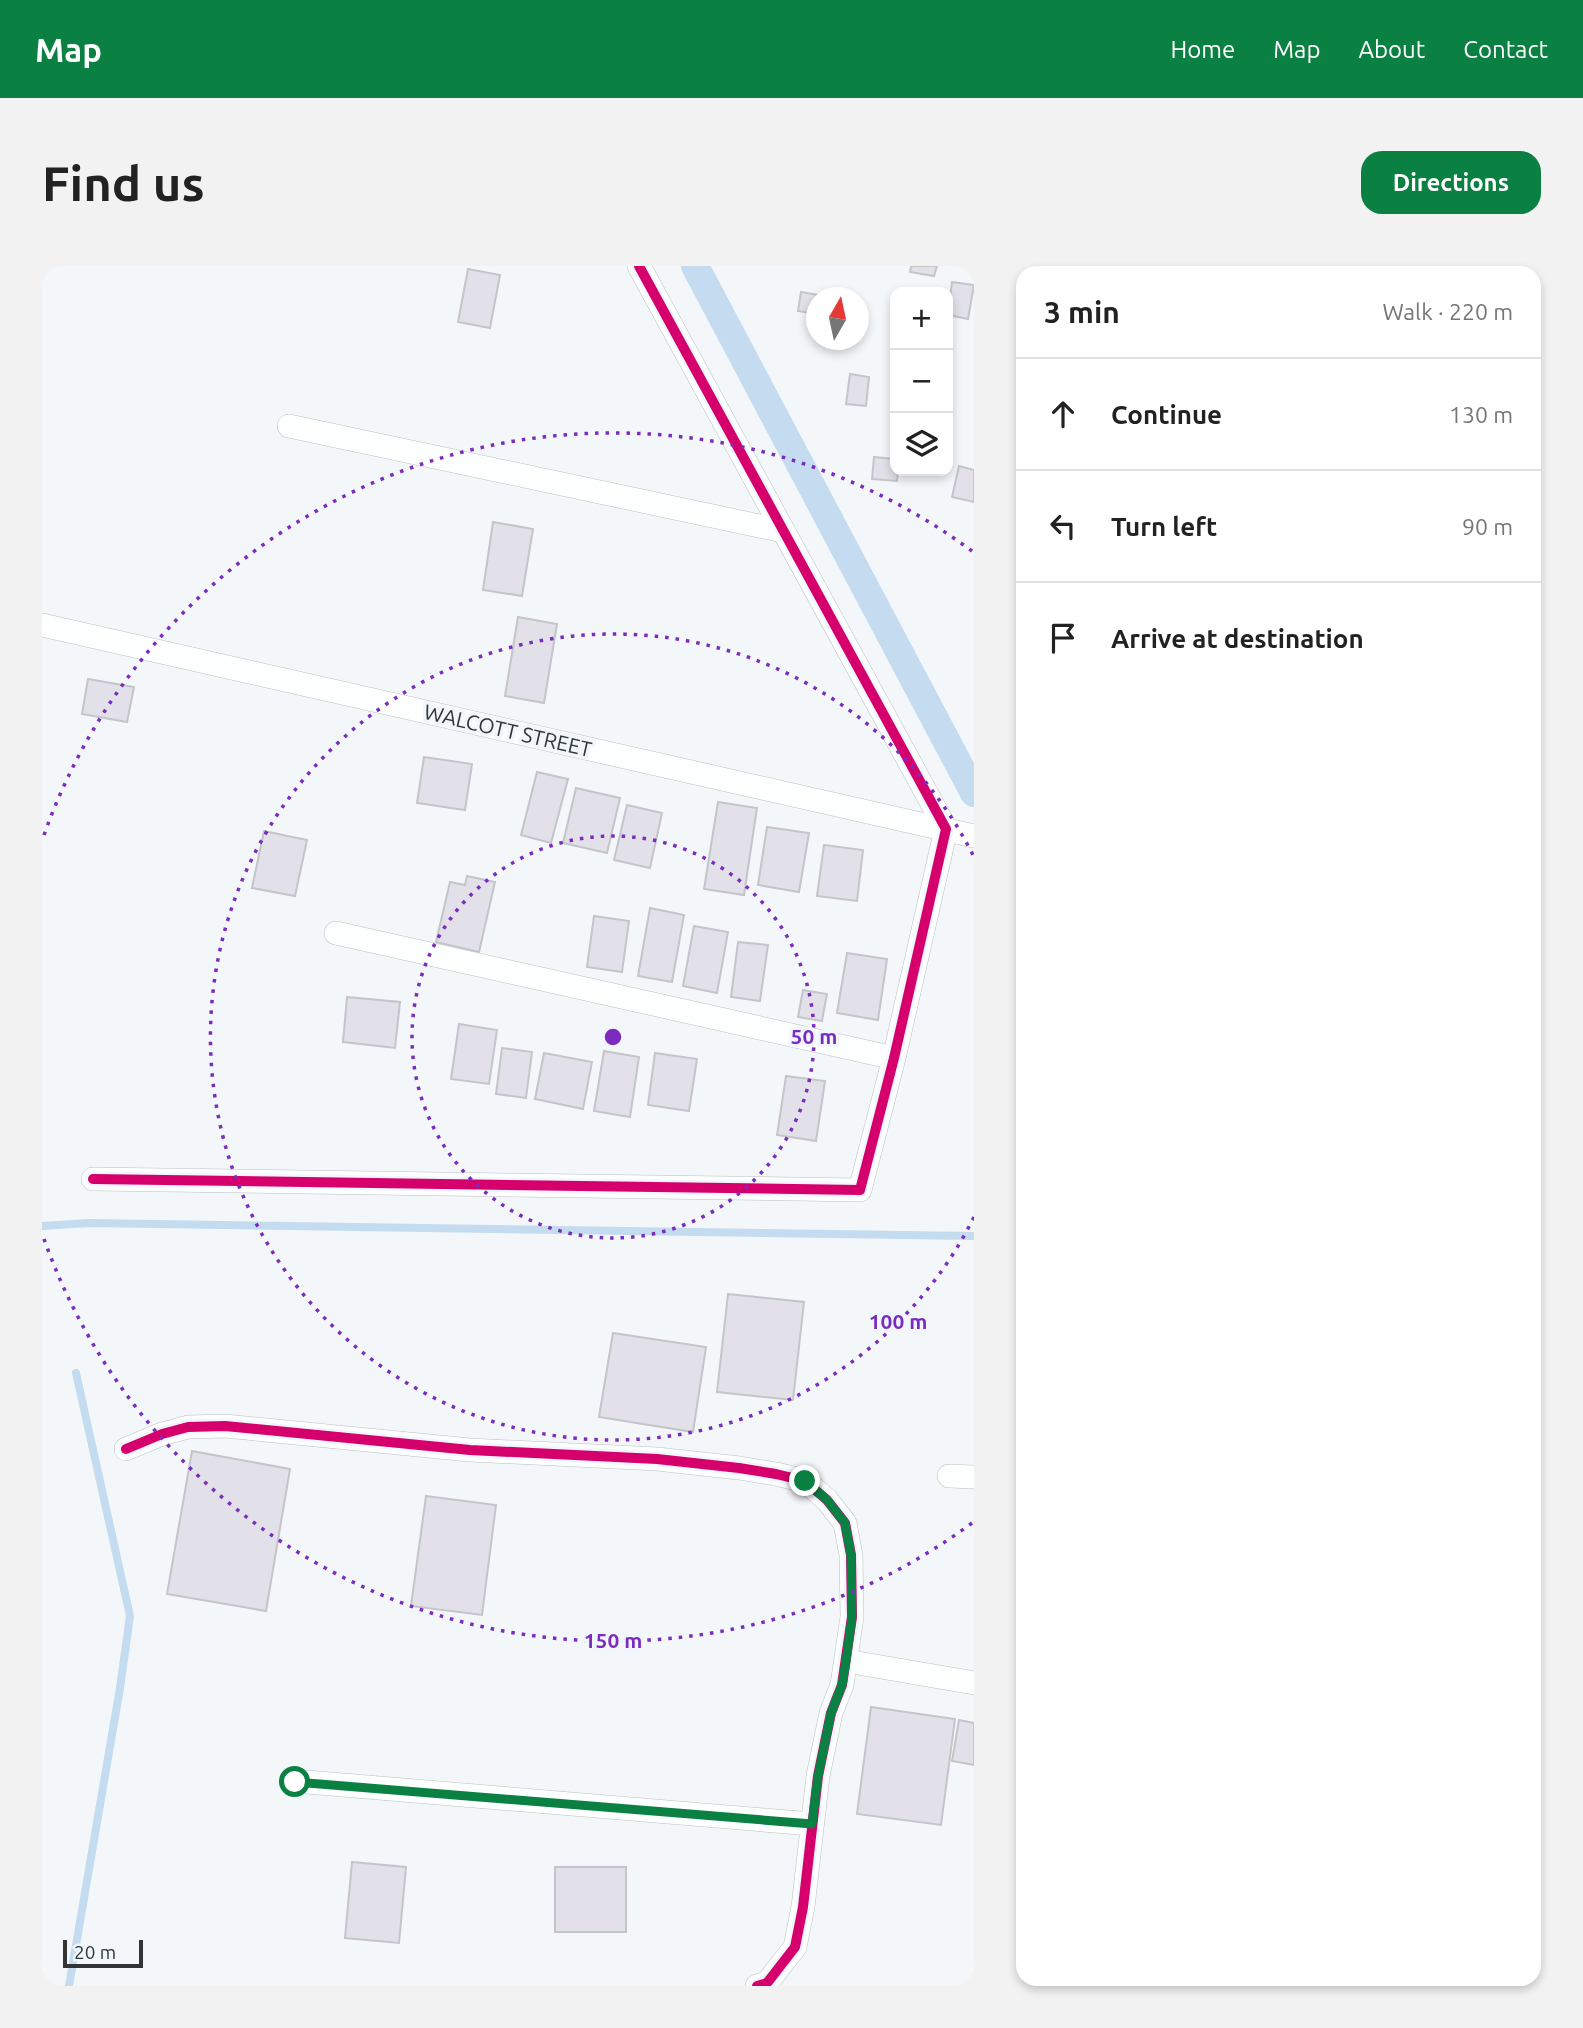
<!DOCTYPE html>
<meta charset="utf-8">
<style>
:root{--surface:#fff;--page:#f2f2f2;--text:#222;--muted:#767676;--line:#e0e0e0;--accent:#0b8043}
body{margin:0;font-family:Ubuntu,sans-serif;background:var(--page);color:var(--text)}
.controls{position:absolute;right:21px;top:21px;display:grid;overflow:hidden;border-radius:14px;box-shadow:0 4px 10px #0003}
.controls button{width:63px;height:63px;display:grid;place-items:center;padding:0;border:0;border-bottom:2px solid var(--line);background:var(--surface);color:var(--text);font:35px sans-serif}
.compass{position:absolute;left:764px;top:21px;width:63px;height:63px;border-radius:50%;background:var(--surface);box-shadow:0 4px 10px #0003;rotate:9deg}
.scale{position:absolute;left:21px;bottom:18px;width:80px;box-sizing:border-box;padding-left:7px;border:4px solid #323436;border-top:0;font-size:19px;line-height:24px;white-space:nowrap;color:#323436;-webkit-text-stroke:5px #f1f6fd;paint-order:stroke}
.stop{position:absolute;width:21px;height:21px;margin:-16px;border:5px solid #0b8043;border-radius:50%;background:#fff}
.stop.end{background:#0b8043;border-color:#fff;box-shadow:0 2px 7px #0008}
.list{margin:0;padding:0;list-style:none}
h2{display:flex;justify-content:space-between;align-items:center;height:91px;margin:0;padding:0 28px;font-size:30px}
h2 small{font-size:23px;font-weight:400;color:var(--muted)}
.list li{display:grid;grid-template-columns:46px 1fr auto;gap:21px;align-items:center;box-sizing:border-box;height:112px;padding:0 28px;border-top:2px solid var(--line)}
.list b{display:block;font-size:26px;white-space:nowrap}
.list em{font-size:23px;font-style:normal;color:var(--muted)}
.icon{flex:none;width:38px;height:38px;fill:none;stroke:currentColor;stroke-width:2;stroke-linecap:round;stroke-linejoin:round}
.map{position:relative;flex:none;width:932px;height:1720px;overflow:hidden;border-radius:21px}
header{display:flex;align-items:center;gap:42px;box-sizing:border-box;height:98px;padding:0 35px;background:var(--accent);color:#fff}
header strong{font-size:33px}
nav{display:flex;gap:38px;margin-inline-start:auto;font-size:24px}
.intro{display:flex;align-items:center;justify-content:space-between;box-sizing:border-box;height:168px;padding:0 42px}
h1{margin:0;font-size:49px}
.button{padding:18px 32px;border-radius:21px;background:var(--accent);color:#fff;font-size:24px;font-weight:700}
main{display:flex;gap:42px;padding:0 42px}
aside{flex:1;background:var(--surface);border-radius:21px;box-shadow:0 4px 10px #0003}
.map>svg:first-child{display:block}
.lines{fill:none;stroke-linecap:round;stroke-linejoin:round}
.stream{stroke:#c4dbf0;stroke-width:8}
.canal{stroke:#c4dbf0;stroke-width:28}
.building{fill:#e2e0e9;stroke:#c4c5c8;stroke-width:2}
.street-casing{stroke:#bdbfc1;stroke-width:24}
.street{stroke:#fdfefe;stroke-width:23}
.cycleway-casing{stroke:#f1f6fd;stroke-width:15}
.cycleway{stroke:#d6006c;stroke-width:10}
.route{stroke:#0b8043;stroke-width:9}
.ring{fill:none;stroke:#7b2cbf;stroke-width:3.5;stroke-dasharray:3.5 7}
.labels{text-anchor:middle;dominant-baseline:central;stroke-width:7;stroke-linejoin:round;paint-order:stroke}
.street-label{font-size:21px;fill:#323436;stroke:#f1f6fd}
.centre{fill:#7b2cbf;stroke:#f1f6fd;stroke-width:3.5}
.ring-label{font-size:21px;text-anchor:middle;font-weight:bold;fill:#7b2cbf;stroke:#f1f6fd;stroke-width:7;stroke-linejoin:round;paint-order:stroke}
</style>
<header>
<strong>Map</strong>
<nav><a>Home</a><a>Map</a><a>About</a><a>Contact</a></nav>
</header>
<div class="intro"><h1>Find us</h1><a class="button">Directions</a></div>
<main>
<div class="map">
<svg width="932" height="1720" viewBox="0 0 932 1720">
<rect width="100%" height="100%" fill="#f4f7fa"/>
<g class="lines">
<path class="stream" d="M0,960L47,957L932,970
M27,1720L78,1422L88,1350L34,1107"/>
<path class="canal" d="M653,0L932,527"/>
</g>
<path class="building" d="M869,0H895L892,10L868,6Z
M426,3L458,9L448,62L416,56Z
M910,16L932,19L926,53L906,49Z
M759,26L789,31V32H774V48L756,45Z
M808,108L827,111L824,140L804,138Z
M832,191L853,193V205H856L855,215L830,213Z
M917,200L932,204V236L910,231Z
M451,256L491,263L480,330L441,324Z
M476,351L515,358L502,437L463,430Z
M46,413L92,421L85,456L40,448Z
M382,491L430,498L423,544L375,537Z
M495,506L526,513L509,577L479,569Z
M534,522L578,532L565,587L521,577Z
M676,536L715,542L702,629L662,623Z
M585,539L620,547L608,602L572,594Z
M725,561L767,567L757,626L716,619Z
M222,565L265,574L253,630L210,622Z
M782,579L821,584L815,635L775,630Z
M425,610L453,616L437,686L394,676L408,616L423,619Z
M608,642L642,649L630,716L596,710Z
M552,650L587,655L580,706L545,701Z
M652,660L686,666L675,727L641,720Z
M696,676L726,679L718,735L689,731Z
M805,687L845,693L836,754L795,747Z
M761,724L785,728L780,755L756,751Z
M305,731L358,736L353,782L301,776Z
M417,758L455,764L447,818L409,813Z
M460,782L490,786L484,832L454,828Z
M562,785L597,791L588,851L552,845Z
M502,787L550,796L541,843L493,833Z
M613,787L655,793L647,845L606,839Z
M744,810L783,815L774,875L735,869Z
M686,1028L762,1036L751,1134L675,1126Z
M571,1067L664,1081L651,1166L557,1151Z
M150,1185L248,1203L224,1345L125,1328Z
M384,1230L454,1239L440,1349L369,1340Z
M829,1441L913,1453L899,1559L815,1548Z
M917,1454L932,1457V1499L910,1495Z
M310,1596L364,1601L357,1677L303,1672Z
M513,1601H584V1666H513Z"/>
<g class="lines">
<defs>
<path id="street" d="M247,160L741,265
M0,359L932,570
M294,667L852,792
M51,913L818,924L852,792L904,563L597,0
M84,1183L120,1168L146,1161L183,1160L428,1184L615,1193L697,1202L734,1208L763,1215L785,1234L803,1257L809,1289L810,1351L800,1419L789,1447L776,1510L761,1641L753,1681L725,1717L715,1720
M907,1210L932,1211
M804,1395L932,1417
M253,1515L770,1558"/>
</defs>
<use href="#street" class="street-casing"/>
<use href="#street" class="street"/>
<defs>
<path id="cycleway" d="M51,913L818,924L852,792L904,563L597,0
M84,1183L120,1168L146,1161L183,1160L428,1184L615,1193L697,1202L734,1208L763,1215L785,1234L803,1257L809,1289L810,1351L800,1419L789,1447L776,1510L761,1641L753,1681L725,1717L715,1720"/>
</defs>
<use href="#cycleway" class="cycleway-casing"/>
<use href="#cycleway" class="cycleway"/>
</g>
<g class="lines">
<path class="route" d="M253,1516L770,1558L776,1510L789,1447L800,1419L804,1395L810,1351L809,1289L803,1257L785,1234L763,1215"/>
</g>
<g class="ring">
<circle cx="571" cy="771" r="201"/>
<path d="M932 951A403 403 0 1 1 932 591"/>
<path d="M930 1257A604 604 0 0 1 2 973M2 569A604 604 0 0 1 930 285"/>
</g>
<g class="labels">
<g class="street-label">
<text transform="translate(466 464) rotate(13)">WALCOTT STREET</text>
</g>
</g>
<circle cx="571" cy="771" r="10" class="centre"/>
<g class="ring-label">
<text x="772" y="778">50 m</text>
<text x="856" y="1063">100 m</text>
<text x="571" y="1382">150 m</text>
</g>
</svg>
<div class="controls">
<button>+</button>
<button>−</button>
<button><svg class="icon" aria-label="layers" viewBox="0 0 24 24"><path d="M12 4l9 5-9 5-9-5zM3 14l9 5 9-5"/></svg></button>
</div>
<svg class="compass" viewBox="-18 -18 36 36"><path d="M0-13l5 13h-10z" fill="#e53935"/><path d="M0 13l5-13h-10z" fill="#767676"/></svg>
<div class="scale">20 m</div>
<div class="stop" style="left:253px;top:1516px"></div>
<div class="stop end" style="left:763px;top:1215px"></div>
</div>
<aside>
<h2>3 min<small>Walk · 220 m</small></h2>
<ul class="list">
<li><svg class="icon" aria-label="ahead" viewBox="0 0 24 24"><path d="M12 20V5M6 11l6-6 6 6"/></svg><div><b>Continue</b></div><em>130 m</em></li>
<li><svg class="icon" aria-label="left" viewBox="0 0 24 24"><path d="M17 20v-9H6M10 6l-5 5 5 5"/></svg><div><b>Turn left</b></div><em>90 m</em></li>
<li><svg class="icon" aria-label="arrive" viewBox="0 0 24 24"><path d="M6 21V4h12l-3 4 3 4H6"/></svg><div><b>Arrive at destination</b></div></li>
</ul>
</aside>
</main>
